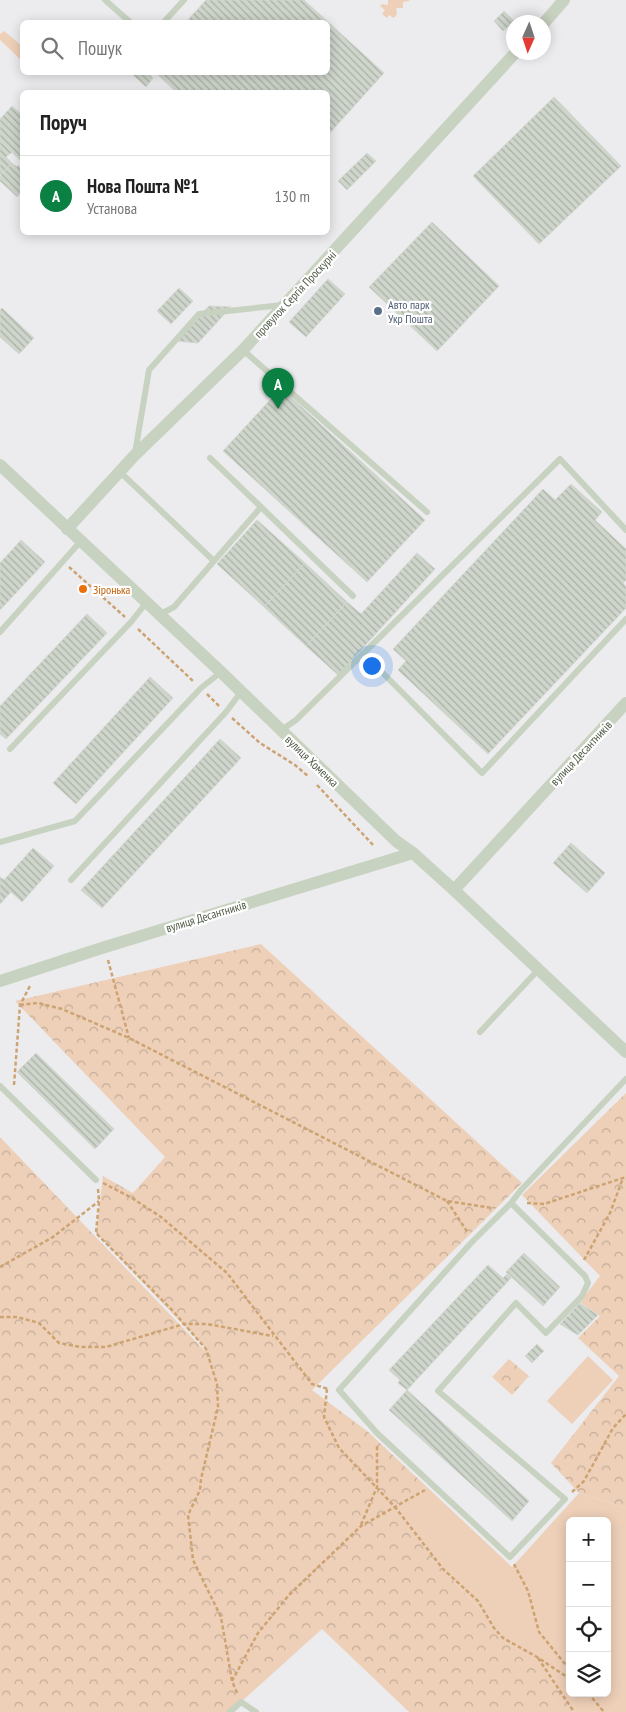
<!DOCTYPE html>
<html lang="uk">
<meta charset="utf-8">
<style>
:root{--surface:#fff;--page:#f2f2f2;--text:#222;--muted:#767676;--line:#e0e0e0;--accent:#0b8043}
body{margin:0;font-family:"PT Sans Narrow",sans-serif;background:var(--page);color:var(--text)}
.controls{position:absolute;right:15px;bottom:15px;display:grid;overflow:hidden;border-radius:8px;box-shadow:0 2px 12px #0003}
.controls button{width:45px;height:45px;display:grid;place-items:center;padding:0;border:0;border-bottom:1px solid var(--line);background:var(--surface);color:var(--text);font:25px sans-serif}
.compass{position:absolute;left:506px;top:15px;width:45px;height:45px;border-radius:50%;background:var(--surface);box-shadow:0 2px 12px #0003;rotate:183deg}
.you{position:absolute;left:371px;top:665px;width:18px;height:18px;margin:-12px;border:4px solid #fff;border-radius:50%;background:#1a73e8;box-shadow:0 0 0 8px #1a73e833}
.badge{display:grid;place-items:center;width:32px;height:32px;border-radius:50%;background:var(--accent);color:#fff;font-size:16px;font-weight:700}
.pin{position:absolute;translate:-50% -41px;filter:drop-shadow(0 1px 2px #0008)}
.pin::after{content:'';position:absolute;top:26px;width:18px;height:15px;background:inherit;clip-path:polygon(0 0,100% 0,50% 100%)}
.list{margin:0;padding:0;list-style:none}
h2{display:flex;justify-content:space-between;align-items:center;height:65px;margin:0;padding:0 20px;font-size:21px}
h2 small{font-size:16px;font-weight:400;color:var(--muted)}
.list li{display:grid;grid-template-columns:32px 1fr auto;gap:15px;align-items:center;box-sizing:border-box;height:80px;padding:0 20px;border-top:1px solid var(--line)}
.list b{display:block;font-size:19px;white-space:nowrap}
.list p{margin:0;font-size:16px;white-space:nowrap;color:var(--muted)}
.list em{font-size:16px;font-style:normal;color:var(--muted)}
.icon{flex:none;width:28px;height:28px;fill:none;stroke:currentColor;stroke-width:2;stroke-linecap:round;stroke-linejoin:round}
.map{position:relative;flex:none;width:626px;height:1712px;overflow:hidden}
.search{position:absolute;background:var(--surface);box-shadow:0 2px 12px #0003;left:20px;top:20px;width:310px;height:55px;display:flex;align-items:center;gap:12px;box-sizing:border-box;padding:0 18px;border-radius:8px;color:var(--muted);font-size:19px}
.panel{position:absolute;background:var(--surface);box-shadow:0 2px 12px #0003;left:20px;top:90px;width:310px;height:145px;border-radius:8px}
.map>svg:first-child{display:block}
.green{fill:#eed0b9;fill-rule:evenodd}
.forest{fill:url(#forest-crowns)}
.building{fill:url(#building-back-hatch);stroke:#d2d8d0}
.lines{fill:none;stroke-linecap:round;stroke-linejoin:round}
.path{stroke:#cca371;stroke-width:2.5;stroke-dasharray:4 2.5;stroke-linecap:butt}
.service{stroke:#c8d2c0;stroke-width:6}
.minor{stroke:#c8d2c0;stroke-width:12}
.service-dot{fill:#5c6f8a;stroke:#fff;stroke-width:2}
.food-dot{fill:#e8710a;stroke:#fff;stroke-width:2}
.labels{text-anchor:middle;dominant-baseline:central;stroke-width:4.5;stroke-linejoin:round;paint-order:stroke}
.street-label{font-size:12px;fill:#4f5a45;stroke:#fff}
.service-label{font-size:12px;fill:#4e5e75;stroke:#fff;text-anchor:start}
.food-label{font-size:12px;fill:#c56008;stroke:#fff;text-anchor:start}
</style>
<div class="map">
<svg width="626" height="1712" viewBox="0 0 626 1712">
<defs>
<pattern id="forest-crowns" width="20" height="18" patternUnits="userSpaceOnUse" patternTransform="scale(1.25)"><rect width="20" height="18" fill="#eed0b9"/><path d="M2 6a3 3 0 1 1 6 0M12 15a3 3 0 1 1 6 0" fill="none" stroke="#c3ac98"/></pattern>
<pattern id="building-back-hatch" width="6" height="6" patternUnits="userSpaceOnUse" patternTransform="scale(1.25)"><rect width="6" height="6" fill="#ced5cb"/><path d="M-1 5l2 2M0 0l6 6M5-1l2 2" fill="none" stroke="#aab0a7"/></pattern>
</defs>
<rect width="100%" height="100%" fill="#ececef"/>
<path class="green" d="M388,0H409V1L403,2V8H396L397,14L394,18L389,15L387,18L382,14L385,10L380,6L382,4L388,5Z
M4,31L22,46V61L0,40V34Z
M588,1356L613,1380L572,1424L547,1401Z
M427,1487L512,1567L579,1493L626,1508V1712H574L537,1657L503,1638L494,1628L486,1615L442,1569L395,1507ZM570,1521H607V1693H570Z"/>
<path class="forest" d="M261,944L522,1183L312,1390L367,1431L427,1487L395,1507L442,1569L486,1615L494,1628L504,1638L537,1657L574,1712H409L322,1629L230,1712H0V1137L205,1351L206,1349L96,1233L103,1176L133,1193L165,1157L15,1001Z
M626,1093V1508L579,1493L551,1463L619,1376L578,1338L600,1316L580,1302L600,1276L522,1195Z
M509,1359L529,1376L512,1395L492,1377Z"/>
<path class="building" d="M206,0H304L384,73L328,135V92H176L155,72H328V22H186Z
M504,11L514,21L503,31L494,21Z
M130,72H147L153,78L146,87Z
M554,97L621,166L539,244L473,176Z
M12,106L22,115V162L0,141V119Z
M0,141L12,152L6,157L12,163L0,176Z
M367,153L376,161L347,190L338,181Z
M12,163L17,167L18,165L22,169V191L17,197L0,181V176Z
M432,222L499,286L437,351L369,287Z
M328,279L345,294L306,337L289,322Z
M179,288L193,301L171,324L157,311Z
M209,306L231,307L198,343L176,341Z
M2,308L34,338L19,354L0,337V310Z
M281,388L425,520L367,582L223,451Z
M571,484L602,512L595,520L626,549V580L623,583L626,587V608L488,754L398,670L406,661L393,649L543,489L555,500Z
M257,520L305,563L264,607L217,564Z
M21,540L45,562L0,610V563Z
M417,553L435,569L338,675L306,646L347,602L361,614Z
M305,563L347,602L306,646L264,607Z
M87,614L107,633L6,739L0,734V706Z
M150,677L173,698L76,804L53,783Z
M220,739L241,758L102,908L81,890Z
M571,843L605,873L587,893L553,863Z
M33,848L54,866L22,902L11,892L0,904V877L4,880Z
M36,1053L114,1129L95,1149L17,1072Z
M524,1253L560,1287L543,1306L506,1272Z
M488,1265L503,1278L508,1273L512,1277L407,1390L398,1383L400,1380L389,1370Z
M580,1303L598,1315L578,1335L560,1324Z
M537,1344L544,1351L532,1363L525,1356Z
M407,1390L529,1501L512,1521L389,1410Z"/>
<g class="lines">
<path class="path" d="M69,567L125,617
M138,629L194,682
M207,694L219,706
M232,718L260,743L295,765L309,777
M317,785L374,846
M108,960L129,1038
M20,1005L38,1003L62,1009L129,1038L447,1201L492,1208
M14,1085L20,1005L30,986
M103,1183L132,1198L161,1217L227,1273L312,1384L328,1389
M98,1189L99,1201L96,1233L172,1310L206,1349L217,1384L218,1407L201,1479L200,1490L188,1515L193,1560L221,1617L232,1681
M447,1201L468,1233
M527,1203L544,1204L626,1177
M584,1260L610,1213L623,1178
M0,1267L53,1237L99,1201
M0,1317H17L39,1323L59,1343L81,1347H106L184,1324H207L273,1336
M327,1389L324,1417L339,1448L395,1507L443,1569L478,1601L494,1628L503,1638L537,1657L570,1679
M572,1492L584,1481L613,1428L626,1414
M361,1525L377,1487V1446
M514,1564L528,1591L539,1632L570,1670
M538,1658L574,1712
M237,1693L232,1681L258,1633L289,1595L361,1526L425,1490
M588,1693L604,1712"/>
<path class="service" d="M105,0L130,22
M164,22L184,0
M243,350L427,512
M135,453L149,370L199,314L283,305
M210,458L261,507
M120,472L214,561
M159,615L174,607L261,507L353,596
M0,632L81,541
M363,653L482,773L626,619
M280,731L296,720L560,459L626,530
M10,749L131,622L146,603
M0,842L75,821L201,688L221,672
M71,880L226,712L241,692
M480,1032L539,969
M0,1086L96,1180
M511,1203L585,1276L588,1283L582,1296L546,1333L516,1303L438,1391L565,1499L510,1557L377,1433L339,1390L471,1243L511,1203L521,1190L626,1079
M230,1712L241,1702L256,1712"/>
<path class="minor" d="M544,23L564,0
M0,465L221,672L396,841L413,853L454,890L626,1052
M67,529L134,456L243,350L516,52
M454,890L626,703
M0,981L105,947L413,853"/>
</g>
<circle class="service-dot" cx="378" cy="311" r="5"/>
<circle class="food-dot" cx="83" cy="589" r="5"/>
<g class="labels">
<g class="street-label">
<text transform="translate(295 294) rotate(-47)">провулок Сергія Проскурні</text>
<text transform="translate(581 753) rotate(-47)">вулиця Десантників</text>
<text transform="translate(312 761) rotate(44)">вулиця Хоменка</text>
<text transform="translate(206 916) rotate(-17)">вулиця Десантників</text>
</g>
<g class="service-label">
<text x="388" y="304">Авто парк<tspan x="388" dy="14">Укр Пошта</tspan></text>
</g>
<g class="food-label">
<text x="93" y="589">Зіронька</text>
</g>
</g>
</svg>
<div class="controls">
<button>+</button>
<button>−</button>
<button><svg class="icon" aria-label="locate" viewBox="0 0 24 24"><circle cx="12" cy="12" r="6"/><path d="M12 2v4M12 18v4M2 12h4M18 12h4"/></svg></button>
<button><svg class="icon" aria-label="layers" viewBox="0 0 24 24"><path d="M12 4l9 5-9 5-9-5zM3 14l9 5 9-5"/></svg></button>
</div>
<svg class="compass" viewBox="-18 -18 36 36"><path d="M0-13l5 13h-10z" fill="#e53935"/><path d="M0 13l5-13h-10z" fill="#767676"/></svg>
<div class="you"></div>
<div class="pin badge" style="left:278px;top:409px">A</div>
<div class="search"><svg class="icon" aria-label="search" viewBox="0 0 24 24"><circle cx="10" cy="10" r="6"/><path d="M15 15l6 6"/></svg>Пошук</div>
<section class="panel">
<h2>Поруч<small></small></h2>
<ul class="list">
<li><span class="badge">A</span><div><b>Нова Пошта №1</b><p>Установа</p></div><em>130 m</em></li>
</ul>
</section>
</div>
